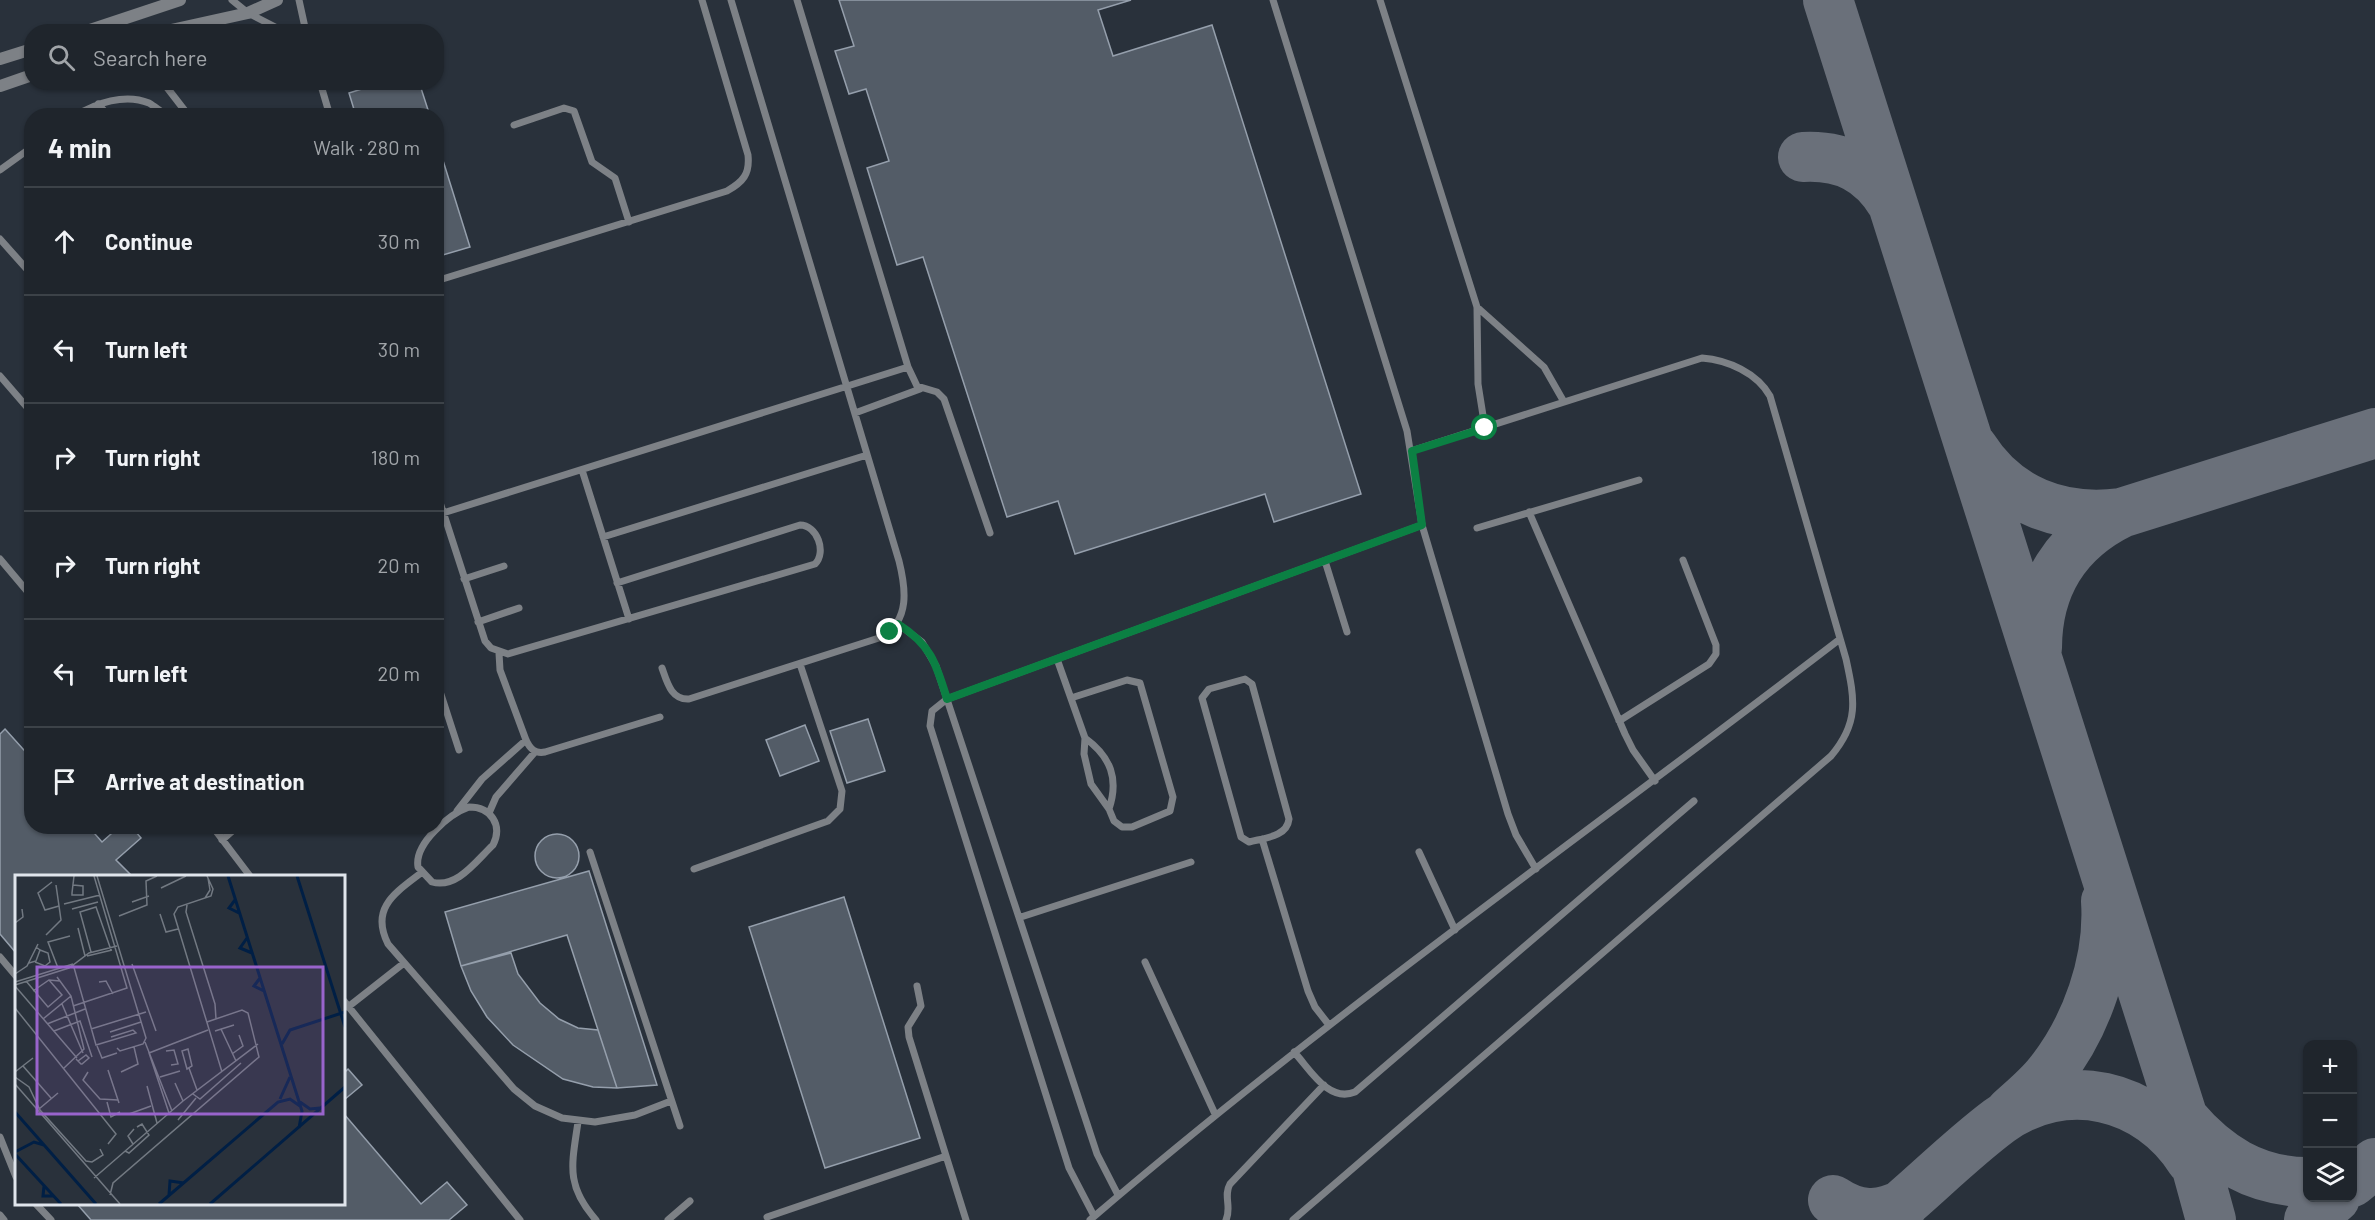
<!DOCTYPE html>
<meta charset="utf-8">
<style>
:root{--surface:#1f252c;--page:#2c3138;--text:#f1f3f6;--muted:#a1a5a9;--line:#3c4248}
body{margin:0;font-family:Barlow,sans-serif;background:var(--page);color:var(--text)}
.controls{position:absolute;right:18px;bottom:18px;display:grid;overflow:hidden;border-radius:12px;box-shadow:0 2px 4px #0004}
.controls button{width:54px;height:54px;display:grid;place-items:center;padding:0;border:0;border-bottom:2px solid var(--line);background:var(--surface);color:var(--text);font:30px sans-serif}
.stop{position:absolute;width:18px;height:18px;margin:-14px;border:4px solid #0b8043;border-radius:50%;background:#fff}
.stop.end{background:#0b8043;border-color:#fff;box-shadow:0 2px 6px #0008}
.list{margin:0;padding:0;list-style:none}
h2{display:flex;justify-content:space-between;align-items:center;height:78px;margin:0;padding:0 24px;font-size:26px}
h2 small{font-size:20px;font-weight:400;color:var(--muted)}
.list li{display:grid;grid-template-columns:39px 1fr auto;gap:18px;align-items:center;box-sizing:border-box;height:108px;padding:0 24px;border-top:2px solid var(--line)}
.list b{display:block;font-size:22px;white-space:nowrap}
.list em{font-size:20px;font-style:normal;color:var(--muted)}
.icon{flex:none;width:33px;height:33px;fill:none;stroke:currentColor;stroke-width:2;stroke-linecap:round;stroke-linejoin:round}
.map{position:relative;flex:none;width:2375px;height:1220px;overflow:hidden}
.search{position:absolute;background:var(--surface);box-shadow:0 2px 4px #0004;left:24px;top:24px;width:420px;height:66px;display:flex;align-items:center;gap:15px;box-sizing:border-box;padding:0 21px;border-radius:24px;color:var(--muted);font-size:22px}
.panel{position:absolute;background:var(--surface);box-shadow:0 2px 4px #0004;left:24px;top:108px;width:420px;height:726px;border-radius:24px}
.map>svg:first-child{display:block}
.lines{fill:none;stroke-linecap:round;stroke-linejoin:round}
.taxiway{stroke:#6a707a;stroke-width:50}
.building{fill:#535c67;stroke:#959fac;stroke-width:1.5}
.service{stroke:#7d8186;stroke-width:7}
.tertiary{stroke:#7d8186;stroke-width:12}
.route{stroke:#0b8043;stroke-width:8}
.inset-river{fill:none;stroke:#001f45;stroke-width:3}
.inset-road{fill:none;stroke:#727982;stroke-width:1.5}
.view{fill:#9964cc;fill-opacity:0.15;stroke:#9964cc;stroke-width:3}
.inset-edge{fill:none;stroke:#e0e5ec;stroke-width:3}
</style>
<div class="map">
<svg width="2375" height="1220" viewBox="0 0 2375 1220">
<rect width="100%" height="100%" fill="#29313b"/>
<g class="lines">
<path class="taxiway" d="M1828,0L2183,1118L2211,1220
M1803,157C1843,155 1871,169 1892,203
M1973,448C2006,500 2061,521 2121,513
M2037,648C2037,587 2066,540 2121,513L2375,433
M2009,1113C2023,1100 2038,1088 2049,1074C2086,1028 2110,961 2106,901
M2183,1118C2216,1157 2255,1182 2308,1182
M2352,1182L2375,1163
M1833,1200C1857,1216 1879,1217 1904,1204
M1884,1220C1923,1188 1959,1151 1999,1121C2065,1073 2149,1094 2191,1160
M2309,1220L2335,1198"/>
</g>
<path class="building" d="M839,0H1131L1098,10L1113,56L1212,25L1361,494L1274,522L1265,494L1075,554L1058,501L1007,517L923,257L897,265L867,168L889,161L866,89L849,94L835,51L854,46Z
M384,82H419L430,116H356L349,93Z
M436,138L470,247L436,257Z
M868,719L885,771L847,783L830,731Z
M805,725L819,761L780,776L766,740Z
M5,729L32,759V826H88L102,842L120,826H131L141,838L116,860L132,876H16V953L0,934V734Z
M535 856a22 22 0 1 1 44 0a22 22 0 1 1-44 0Z
M589,871L657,1085L617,1088L567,935L461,966L445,912Z
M844,897L920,1138L825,1168L749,927Z
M511,953L518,974L540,1003L559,1019L578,1028L598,1030L617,1088L593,1087L563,1079L513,1045L487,1017L471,991L461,966Z
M348,1069L362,1085L344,1100V1073Z
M344,1114L421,1204L447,1182L467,1205L449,1220H91L77,1204H344Z"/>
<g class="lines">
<path class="service" d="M232,0L248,13L285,32
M299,0L306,32
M797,0L908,367L917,386L937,392L944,399L990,533
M1273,0L1407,431L1422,525L1508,814L1516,835L1536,869
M1380,0L1477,307L1478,384L1485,428
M320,82L330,116
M165,85L189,116
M98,104L109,116
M75,116C96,103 125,93 149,103C156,107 162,113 169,116
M514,125L564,108L574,111L592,162L615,178L629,222
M0,170L32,147
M0,239L32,275
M436,281L727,191C743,182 750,174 748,155L702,0
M1477,307L1544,367L1564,402
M0,376L32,413
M855,413L920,389
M582,470L629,619
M436,490L485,641L491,648L508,654L815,564C827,552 817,525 800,525L617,583
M1529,512L1625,734L1633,750L1655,781
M443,513L908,367
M1477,528L1639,480
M603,537L867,455
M0,559L32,597
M1325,561L1347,632
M464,579L504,566
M478,622L519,608
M898,624L922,642L936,666L1097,1154L1118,1195
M499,653L500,670L526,740C530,749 535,754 545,752L660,717
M1057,659L1085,738L1084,754L1091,784L1109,809L1114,821L1122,827H1132L1170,811L1173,797L1140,683L1127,680L1071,698
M662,668C667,682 671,700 689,699L882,637C910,620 906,589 899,561L731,0
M436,679L459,750
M1245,679L1252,684L1289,819C1287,837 1264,838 1249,842L1241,837L1202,698L1209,689Z
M1619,721L1709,664L1716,654V645L1683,560
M1085,738C1111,757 1119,779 1109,809
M469,807C491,807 503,825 493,845C476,861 457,889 432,882L418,867C414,844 449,814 469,807Z
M457,811L482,779L526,740
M489,813L496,797L535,752
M212,826L250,876
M1262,839L1308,991L1315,1007L1329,1025
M222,840L238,826
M590,852L680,1126
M1419,852L1455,930
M694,869L828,821L840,809L842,791L800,664
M421,873C395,893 370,908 388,944L514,1089L535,1106L562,1118L595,1122L635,1115L671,1101
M1021,917L1191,862
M0,957L16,976
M1145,962L1215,1114
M917,986L921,1006L908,1027L909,1037L966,1220
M344,1001L520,1220
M348,1007L404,963
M1294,1052C1310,1069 1328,1103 1355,1092L1694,801
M578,1122C572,1164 565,1185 596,1220
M0,1137L16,1177
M36,1204L51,1220
M0,1215L4,1220
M1094,1216L1069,1168L930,726L932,711L947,699L1422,525
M767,1217L946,1156
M668,1220L690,1201
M1090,1220C1330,1014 1589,832 1840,639
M1226,1220C1232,1207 1223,1196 1230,1184L1324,1085
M1293,1220L1831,756C1859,723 1855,700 1846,659L1770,396C1757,373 1728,360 1702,358L1411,451"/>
<path class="tertiary" d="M84,32L180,0
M162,32L248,13L277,0
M0,59L32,49
M0,86L32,75"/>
</g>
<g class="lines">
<path class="route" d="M890,632L898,624C931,645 936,663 947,699L1422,525L1412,451L1485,428"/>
</g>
<g transform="translate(15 875)">
<rect width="330" height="330" fill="#29313b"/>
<path class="inset-river" d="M213,1L287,236L284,253M282,1L330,152M220,25L214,33L224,38M232,63L225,73L237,78M245,103L239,111L249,116M267,169L275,155L330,137M265,224L275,202M285,227L295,234L305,233M0,237L81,329M0,277L19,267L29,270M0,279L46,329M29,311L28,321H39M154,320L155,306L169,308M144,329L263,227L275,224L285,231M195,329L330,212"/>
<path class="inset-road" d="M82,1L131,163L128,169L105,176L102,173M192,1L198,14L196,21L163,32L159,39L207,197M37,7L23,18L30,35L44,31M58,10L68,11V20H57V18L59,1M146,13L171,1M190,23L195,15L193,3M117,27L134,21M49,29L85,20M172,30L171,37L200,129L201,144M57,34L83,27M145,39L151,57L163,54M104,41L132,30L131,6L142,1M0,48L8,42L7,34M63,53L70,81M31,60L46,45L41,10M76,77L65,37L81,32L96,75M72,81L97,75M20,87L30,91L35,87L33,78L25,75M14,88L21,86L25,75L21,72M58,89L81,170L121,158L118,155L96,162M117,89L141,156M43,93L33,67L55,61M0,99L12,91L23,69M42,102L56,121L69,174L49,193M11,106L33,132L47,120L34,105M0,107L58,89M84,107L91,106L98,119M0,110L54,93L74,78L102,71M0,111L62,183M18,116L34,105L45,106M47,129L68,178M58,131L112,113L79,1M0,133L101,259L93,269M28,144L56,121M32,149L70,134M76,154L131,137M206,154L221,186M39,156L65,146L77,182M200,156L219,150M95,157L126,147M130,167L157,236M82,171L87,183L102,178M173,174L177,191L172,194L167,176ZM151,176L159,175L163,189L156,190M217,179L228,171L224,160M61,184L66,189H67L74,183L71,180L63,186M8,191L36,223M174,193L182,215M93,195L104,228M0,197L18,183M73,197L68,205L85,224L103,225M106,197L123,189L119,172M0,202L14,212L25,235L71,286L77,287L88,280L85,274M145,202L165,196M160,208L168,226M0,209L105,329M132,211L142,248M178,219L185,224L226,188M92,227L96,242L105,237M24,234L43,218M154,238L134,178L193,155M114,239L136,231M163,245L181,223M118,269L113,261L119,254M110,276L114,278L134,260L127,249L122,252M79,303L168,226L243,169M95,320L98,308L244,182L233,138L227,135L192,147"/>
<path class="view" d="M22,92H308V239H22Z"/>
<rect width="330" height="330" class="inset-edge"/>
</g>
</svg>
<div class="controls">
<button>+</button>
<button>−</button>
<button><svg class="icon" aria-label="layers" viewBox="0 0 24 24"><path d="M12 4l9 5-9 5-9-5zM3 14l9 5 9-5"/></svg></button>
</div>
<div class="stop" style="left:1485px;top:428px"></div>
<div class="stop end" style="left:890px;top:632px"></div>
<div class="search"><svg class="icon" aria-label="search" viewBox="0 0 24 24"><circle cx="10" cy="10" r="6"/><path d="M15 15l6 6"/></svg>Search here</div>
<section class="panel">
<h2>4 min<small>Walk · 280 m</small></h2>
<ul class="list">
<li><svg class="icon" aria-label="ahead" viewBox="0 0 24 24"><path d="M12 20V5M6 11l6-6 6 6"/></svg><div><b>Continue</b></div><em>30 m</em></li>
<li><svg class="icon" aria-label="left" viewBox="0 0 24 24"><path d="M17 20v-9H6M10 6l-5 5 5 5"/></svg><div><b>Turn left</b></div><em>30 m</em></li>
<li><svg class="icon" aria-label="right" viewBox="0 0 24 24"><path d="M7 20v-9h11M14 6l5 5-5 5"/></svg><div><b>Turn right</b></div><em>180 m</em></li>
<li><svg class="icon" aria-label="right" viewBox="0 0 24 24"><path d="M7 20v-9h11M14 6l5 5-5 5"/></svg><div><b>Turn right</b></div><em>20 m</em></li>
<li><svg class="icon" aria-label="left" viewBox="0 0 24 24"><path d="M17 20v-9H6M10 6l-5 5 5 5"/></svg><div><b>Turn left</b></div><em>20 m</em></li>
<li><svg class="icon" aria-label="arrive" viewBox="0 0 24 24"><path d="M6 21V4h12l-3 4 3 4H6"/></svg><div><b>Arrive at destination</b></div></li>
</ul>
</section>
</div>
